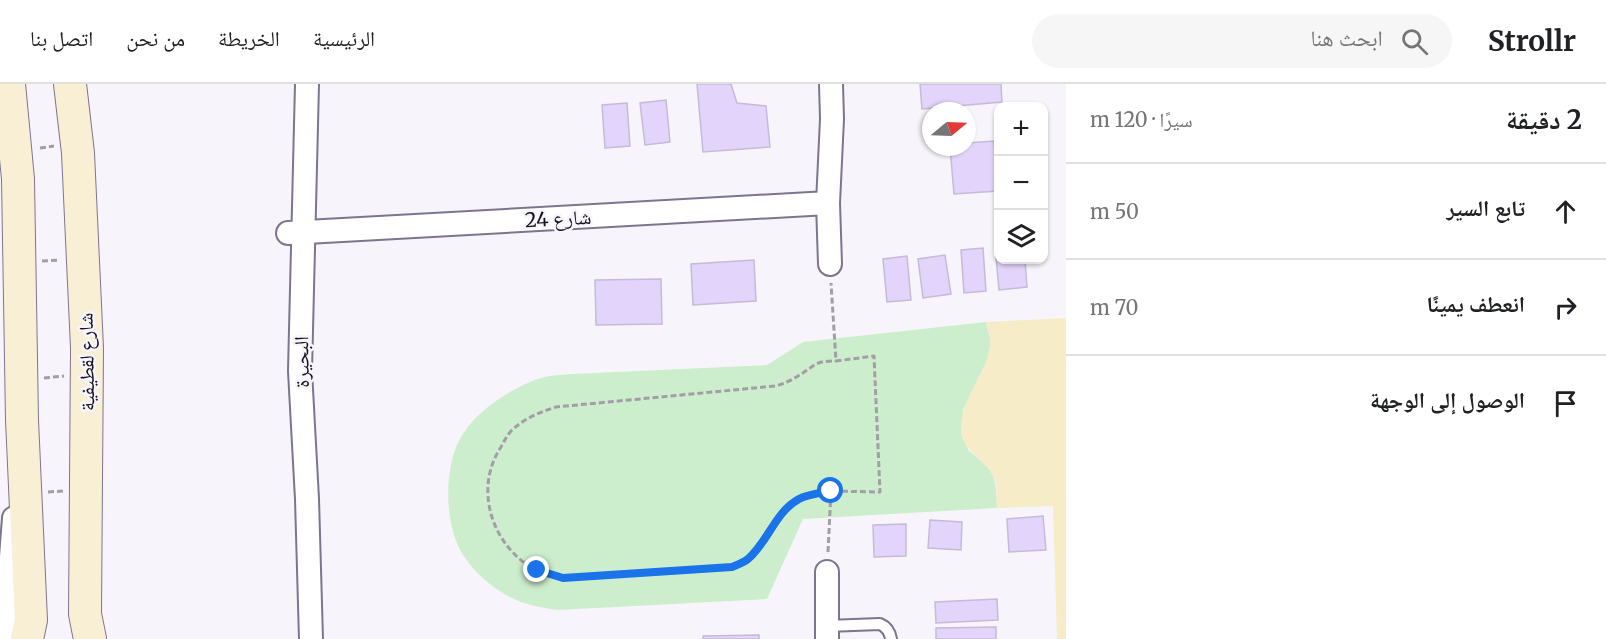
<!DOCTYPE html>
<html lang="ar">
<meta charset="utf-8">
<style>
:root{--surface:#fff;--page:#f6f6f6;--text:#202124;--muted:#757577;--line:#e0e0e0}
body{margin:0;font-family:Merriweather,"Noto Naskh Arabic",serif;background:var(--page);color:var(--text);direction:rtl}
.controls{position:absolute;right:18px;top:18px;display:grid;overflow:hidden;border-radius:12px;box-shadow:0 2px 4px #0004}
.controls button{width:54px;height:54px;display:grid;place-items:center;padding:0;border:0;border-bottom:2px solid var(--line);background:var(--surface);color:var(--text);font:30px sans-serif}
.compass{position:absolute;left:922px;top:18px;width:54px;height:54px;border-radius:50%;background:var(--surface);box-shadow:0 2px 4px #0004;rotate:71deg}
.stop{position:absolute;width:18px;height:18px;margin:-14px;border:4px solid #1a73e8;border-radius:50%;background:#fff}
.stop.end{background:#1a73e8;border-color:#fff;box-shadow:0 2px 6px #0008}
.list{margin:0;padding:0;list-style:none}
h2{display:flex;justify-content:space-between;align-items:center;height:78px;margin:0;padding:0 24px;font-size:26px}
h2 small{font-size:20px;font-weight:400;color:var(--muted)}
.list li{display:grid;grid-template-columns:39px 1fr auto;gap:18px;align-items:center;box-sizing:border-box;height:96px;padding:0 24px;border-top:2px solid var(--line)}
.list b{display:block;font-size:22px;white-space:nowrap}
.list em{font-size:20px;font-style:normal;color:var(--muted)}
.icon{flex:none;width:33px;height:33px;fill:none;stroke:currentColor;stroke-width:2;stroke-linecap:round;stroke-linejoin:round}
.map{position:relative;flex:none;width:1066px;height:555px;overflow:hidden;direction:ltr}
header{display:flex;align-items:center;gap:36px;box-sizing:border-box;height:84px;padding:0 30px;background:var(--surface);border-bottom:2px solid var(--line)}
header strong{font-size:28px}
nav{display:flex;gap:33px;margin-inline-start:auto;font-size:21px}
.search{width:420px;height:54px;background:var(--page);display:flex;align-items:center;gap:15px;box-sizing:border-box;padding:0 21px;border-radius:33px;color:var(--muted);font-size:22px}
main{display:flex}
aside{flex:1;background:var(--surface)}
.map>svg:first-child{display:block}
.green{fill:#cdeecd}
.sand{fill:#f6ecc7}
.building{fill:#e2d4fa;stroke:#c6bad8;stroke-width:1.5}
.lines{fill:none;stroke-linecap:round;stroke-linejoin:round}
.lane-casing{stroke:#7e748f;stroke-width:14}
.street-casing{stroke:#7e748f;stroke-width:26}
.secondary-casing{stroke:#7e748f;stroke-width:34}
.path{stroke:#a19ea6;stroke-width:3;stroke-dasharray:6 3;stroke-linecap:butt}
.lane{stroke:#fff;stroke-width:10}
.street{stroke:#fff;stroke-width:22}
.secondary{stroke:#f9efd5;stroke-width:32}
.route{stroke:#1a73e8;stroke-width:8}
.labels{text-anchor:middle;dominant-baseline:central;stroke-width:5;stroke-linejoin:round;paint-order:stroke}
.street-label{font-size:20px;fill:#17131e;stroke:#f7f5fb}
</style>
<header>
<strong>Strollr</strong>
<div class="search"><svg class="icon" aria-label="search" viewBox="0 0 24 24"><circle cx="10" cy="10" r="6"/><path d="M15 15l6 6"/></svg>ابحث هنا</div>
<nav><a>الرئيسية</a><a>الخريطة</a><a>من نحن</a><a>اتصل بنا</a></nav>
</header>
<main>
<aside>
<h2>2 دقيقة<small>سيرًا · 120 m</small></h2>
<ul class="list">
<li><svg class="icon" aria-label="ahead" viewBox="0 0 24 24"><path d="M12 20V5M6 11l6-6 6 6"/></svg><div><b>تابع السير</b></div><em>50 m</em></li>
<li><svg class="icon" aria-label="right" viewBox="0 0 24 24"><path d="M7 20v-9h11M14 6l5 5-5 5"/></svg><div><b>انعطف يمينًا</b></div><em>70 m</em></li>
<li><svg class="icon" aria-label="arrive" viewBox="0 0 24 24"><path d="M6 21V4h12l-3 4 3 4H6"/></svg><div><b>الوصول إلى الوجهة</b></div></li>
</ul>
</aside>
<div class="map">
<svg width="1066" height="555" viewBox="0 0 1066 555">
<rect width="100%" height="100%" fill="#f7f5fb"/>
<path class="green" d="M986,238L991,258L988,274L963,326L968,366C995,388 996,389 997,424L803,435L767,515L558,526C542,524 525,521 510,513C492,504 474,488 463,471C445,442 444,392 457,361C470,330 510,304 541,294C550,291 562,291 572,290L767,281L803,258Z"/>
<path class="sand" d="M1066,234V555H1057L1053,422L997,424C996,415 998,404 995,396C989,376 963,370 961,348C959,315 987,292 990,261C991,253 988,245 986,238Z"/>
<path class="building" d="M697,0H731L737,19L766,22L770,63L703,68Z
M920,0H1001L1002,18L922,25Z
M666,16L670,58L645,61L640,19Z
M627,19L630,62L605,64L602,21Z
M994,57L998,107L954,110L950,63H967V59Z
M995,162H999V176H1025L1027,203L999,206Z
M983,164L986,207L964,209L961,166Z
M945,171L951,210L923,214L918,175Z
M907,172L911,216L887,218L883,175Z
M754,176L756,217L693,221L691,180Z
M661,195L662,240L596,241L595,196Z
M1043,432L1046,466L1009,468L1007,435Z
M930,436L962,438L961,466L928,464Z
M906,440V472L874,473L873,441Z
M997,515L998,536L936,539L935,518Z
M996,543V555H936V544Z
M759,551V555H703V552Z"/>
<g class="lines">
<defs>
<path id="lane" d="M827,542L880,540C887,543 890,548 891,555"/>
<path id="street" d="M307,0L300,287L307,415L311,555
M288,149L828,119
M830,180L828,119L832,35L831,0
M827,488V555
M2,555L6,538L14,434"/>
<path id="secondary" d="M9,0L18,95L22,336L31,536L27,555
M70,0L78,69L87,264L85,530L90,555"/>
</defs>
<use href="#lane" class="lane-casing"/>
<use href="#street" class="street-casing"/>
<use href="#secondary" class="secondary-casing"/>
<path class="path" d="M40,64L54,62
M42,177L60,176
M44,294L64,292
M831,407C821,409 808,410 799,415C775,428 768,458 748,475C744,478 737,481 732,483L563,494C554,492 544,490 536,486C492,463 473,405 501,363C504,357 507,352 511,347C525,334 538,329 556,323L775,302C792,298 802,289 816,280C822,277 830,277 836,277
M48,408L63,407
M828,468L831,407L880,408L874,272L836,277L831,199"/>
<use href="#lane" class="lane"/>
<use href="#street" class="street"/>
<use href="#secondary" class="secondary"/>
</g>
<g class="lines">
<path class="route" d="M537,486L563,494L732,483C737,481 744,478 748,475C768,458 775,428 799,415C808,410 821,409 831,407"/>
</g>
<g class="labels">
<g class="street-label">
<text transform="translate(558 134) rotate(-3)">شارع 24</text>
<text transform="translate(86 278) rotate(-91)">شارع لقطيفية</text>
<text transform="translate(301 278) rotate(-91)">البحيرة</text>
</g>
</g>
</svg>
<div class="controls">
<button>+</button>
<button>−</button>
<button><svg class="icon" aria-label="layers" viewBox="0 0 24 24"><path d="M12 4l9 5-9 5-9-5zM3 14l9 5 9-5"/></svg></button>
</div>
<svg class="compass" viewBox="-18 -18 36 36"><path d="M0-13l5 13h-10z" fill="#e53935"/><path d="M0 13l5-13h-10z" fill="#757577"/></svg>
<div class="stop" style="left:831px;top:407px"></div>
<div class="stop end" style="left:537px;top:486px"></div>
</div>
</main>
